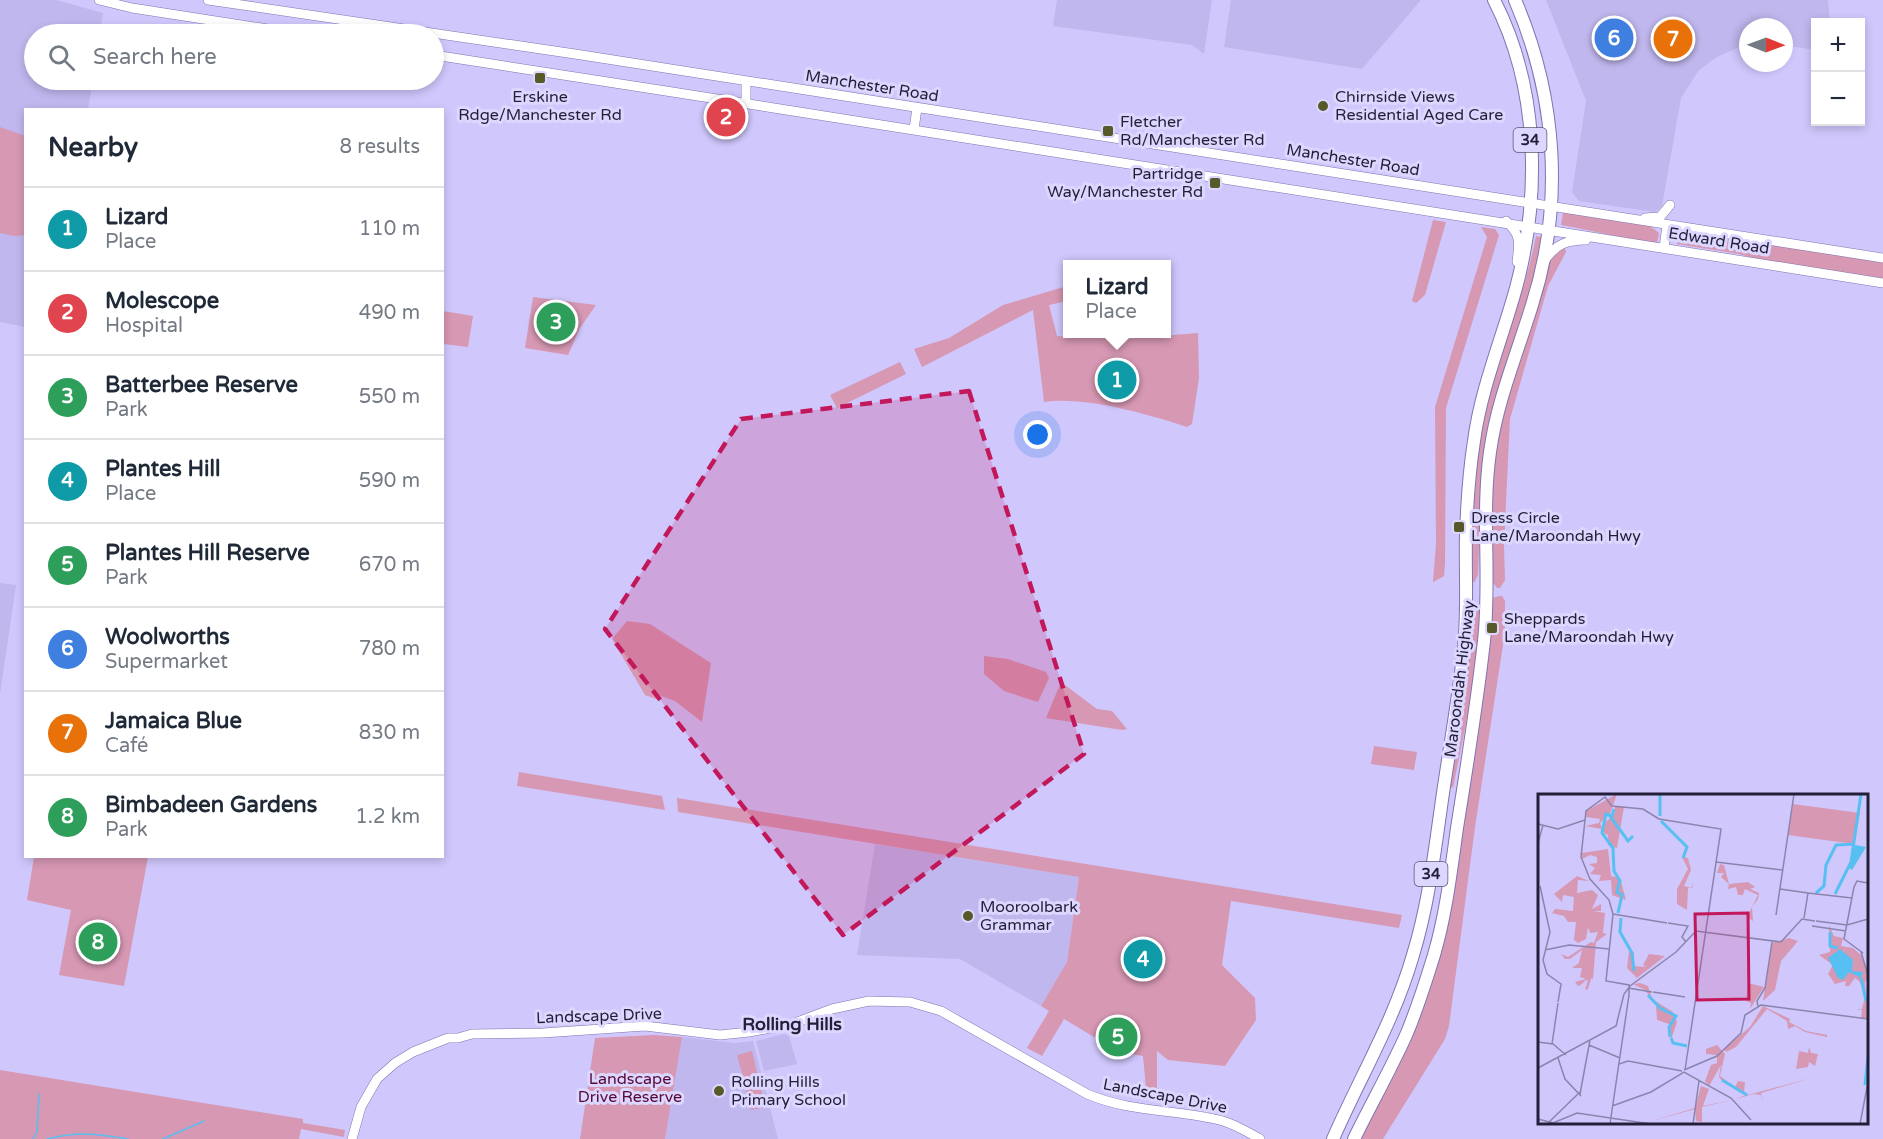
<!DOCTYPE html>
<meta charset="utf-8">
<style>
:root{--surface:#fff;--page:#f6f6f7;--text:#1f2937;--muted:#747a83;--line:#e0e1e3;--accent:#db2777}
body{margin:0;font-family:"Varela Round",sans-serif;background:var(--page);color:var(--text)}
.controls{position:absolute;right:18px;top:18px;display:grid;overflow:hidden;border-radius:0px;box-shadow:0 3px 9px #0003}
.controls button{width:54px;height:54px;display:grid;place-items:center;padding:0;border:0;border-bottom:2px solid var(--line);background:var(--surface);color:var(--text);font:30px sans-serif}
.compass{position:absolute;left:1739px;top:18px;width:54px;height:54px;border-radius:50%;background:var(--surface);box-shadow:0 3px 9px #0003;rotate:91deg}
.you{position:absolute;left:1038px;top:435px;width:21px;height:21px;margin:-15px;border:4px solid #fff;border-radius:50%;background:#1a73e8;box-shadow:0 0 0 9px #1a73e833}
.badge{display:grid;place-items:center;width:39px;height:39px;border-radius:50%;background:var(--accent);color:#fff;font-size:20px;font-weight:700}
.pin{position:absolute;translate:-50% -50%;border:3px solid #fff;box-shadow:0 2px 6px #0006}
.popup{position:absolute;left:1063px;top:260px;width:108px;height:78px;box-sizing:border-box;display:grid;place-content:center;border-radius:0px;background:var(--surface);filter:drop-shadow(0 2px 4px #0005);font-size:20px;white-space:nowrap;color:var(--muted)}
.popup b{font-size:22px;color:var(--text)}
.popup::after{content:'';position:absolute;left:50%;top:100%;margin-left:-12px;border:12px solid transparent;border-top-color:var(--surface)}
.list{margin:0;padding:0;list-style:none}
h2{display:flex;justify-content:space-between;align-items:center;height:78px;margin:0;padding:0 24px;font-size:26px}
h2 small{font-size:20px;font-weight:400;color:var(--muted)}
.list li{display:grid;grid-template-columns:39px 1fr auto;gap:18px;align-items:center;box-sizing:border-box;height:84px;padding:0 24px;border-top:2px solid var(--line)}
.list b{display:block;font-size:22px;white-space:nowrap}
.list p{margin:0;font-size:20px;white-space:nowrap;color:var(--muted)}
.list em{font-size:20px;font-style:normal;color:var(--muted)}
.icon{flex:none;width:33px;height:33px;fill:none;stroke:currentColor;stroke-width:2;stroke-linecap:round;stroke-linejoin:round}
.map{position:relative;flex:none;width:1883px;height:1139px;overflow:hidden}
.search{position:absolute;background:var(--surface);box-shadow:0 3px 9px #0003;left:24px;top:24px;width:420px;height:66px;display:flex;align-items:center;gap:15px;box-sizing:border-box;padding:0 21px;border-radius:33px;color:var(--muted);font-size:22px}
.panel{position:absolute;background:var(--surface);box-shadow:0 3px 9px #0003;left:24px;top:108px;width:420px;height:750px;border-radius:0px}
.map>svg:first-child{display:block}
.built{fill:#c0b7ee}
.green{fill:#d798b3}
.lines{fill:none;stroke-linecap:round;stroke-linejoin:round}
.stream{stroke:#57bff1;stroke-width:1.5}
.secondary-casing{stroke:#7f74b0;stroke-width:10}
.highway-casing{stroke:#7f74b0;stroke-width:14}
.secondary{stroke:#fff;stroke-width:9}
.highway{stroke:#fff;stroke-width:12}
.marked{fill:#c2185b;fill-opacity:0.2;stroke:#c2185b;stroke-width:4.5;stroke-dasharray:12 8;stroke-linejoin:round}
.poi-dot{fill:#575a28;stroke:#dcd7fe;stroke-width:2}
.labels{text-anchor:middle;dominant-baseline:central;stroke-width:6;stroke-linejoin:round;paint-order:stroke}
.shield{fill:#dcd7fe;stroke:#5b5673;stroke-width:1.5}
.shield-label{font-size:15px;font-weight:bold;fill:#241f38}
.street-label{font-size:16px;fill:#241f38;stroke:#dcd7fe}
.poi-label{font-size:16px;fill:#241f38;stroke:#dcd7fe;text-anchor:start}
.park-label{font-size:16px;fill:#580636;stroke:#dcd7fe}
.neighbourhood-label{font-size:18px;font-weight:bold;fill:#241f38;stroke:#dcd7fe}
.inset-river{fill:none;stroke:#57bff1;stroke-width:3}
.inset-road{fill:none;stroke:#8b84ae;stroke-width:1.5}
.view{fill:#c2185b;fill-opacity:0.15;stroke:#c2185b;stroke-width:3}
.inset-edge{fill:none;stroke:#241f38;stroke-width:3}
</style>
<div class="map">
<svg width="1883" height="1139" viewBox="0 0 1883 1139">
<rect width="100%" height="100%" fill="#d0c7fc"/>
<path class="built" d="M0,0H56L103,13L100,34H34V80H93L88,109L26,110L25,327L0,322Z
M1057,0H1212L1204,54L1192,45L1053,26Z
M1231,0H1421L1362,69L1224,47Z
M1546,0H1828L1830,22H1816L1815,50L1784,45V27H1748V43L1717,57L1699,70L1681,98L1662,206L1655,212L1579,201L1572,192L1586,101Z
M0,583L16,585L0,694Z
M875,844L1079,877L1067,962L1041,1006L960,959L857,955Z
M784,1034L789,1036L797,1064L764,1071L756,1041Z
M682,1037L735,1043L753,1041L778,1139H665Z"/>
<path class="green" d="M0,127L25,136L26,235L14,236L0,233Z
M1563,212L1650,226L1659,233L1657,243C1625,239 1594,231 1561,225Z
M1433,220L1446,222L1425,295L1416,303L1412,301Z
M1481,227L1495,229L1499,235L1446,408L1445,564L1444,576L1433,582L1436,543L1435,407L1487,237Z
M1679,231L1883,261V280L1760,260L1739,254L1677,244Z
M1536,236L1541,237L1542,249L1482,473L1478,575L1474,583C1465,563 1469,533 1472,511C1475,482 1475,452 1480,424C1494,360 1524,300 1536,236Z
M1564,245L1566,252L1548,286L1510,419L1504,545L1505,580L1500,588H1497L1491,580V487L1501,418L1540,296L1551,256Z
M1067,286V301L1049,305L1057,336L1124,339L1198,333L1199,378L1192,424L1187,427C1147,414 1085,396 1044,402L1033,310L922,367L914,349L949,338L1003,305Z
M533,297L596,305L580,328L568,355L525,348Z
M443,311L473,316L468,347L443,344Z
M900,362L906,374L837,408L830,395Z
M1499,596H1502L1505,601V632L1475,827L1449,1026L1445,1039L1383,1139H1361L1409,1039L1443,942L1452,903L1491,602L1493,598Z
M1474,604H1479V638L1470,703L1453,788L1451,787V780L1471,638Z
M627,621L650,624L711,663L702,722L675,701L658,695L656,699L645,695L612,639Z
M984,656L1008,659L1046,672L1049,678L1038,702L1004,691L984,674Z
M1061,682L1097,709L1112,711L1127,729L1122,730L1046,718Z
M1374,746L1417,752L1414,770L1371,764Z
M519,772L662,796L665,810L517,786Z
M677,798L1402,915L1399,928L1231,901L1222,965L1255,998L1256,1020L1225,1066L1168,1060L1157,1051V1101L1147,1099L1143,1056L1119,1052L1064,1019L1042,1056L1027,1048L1049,1011L1041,1006L1067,962L1079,877L678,812Z
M34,857H148L124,986L59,975L71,910L27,900Z
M654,1035L682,1037L665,1139H580L595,1038Z
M752,1051L758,1077L744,1081L737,1055Z
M0,1070L303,1119V1123L345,1130L344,1137L301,1129L299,1139H0Z
M759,1081L765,1107L751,1110L744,1084Z"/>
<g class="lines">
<path class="stream" d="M33,1139L37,1132L39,1094
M47,1139C81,1131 95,1134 128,1139
M163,1139L204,1121"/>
<defs>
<path id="secondary" d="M99,0L132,8L300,34
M208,0L575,54L1883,258
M353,34L355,22
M434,55C917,130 1400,204 1883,283
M746,81V103
M914,129L917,108
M1645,218L1660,217L1670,205
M1506,221C1522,236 1519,243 1517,262
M1664,248L1667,225
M1545,260C1556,244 1567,240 1586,240
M352,1139L361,1107L377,1079L395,1063L413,1052L448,1038H458L472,1034L543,1033L645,1026L720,1035L749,1032L792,1024L832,1009L869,1001L910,1002L941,1011L1087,1094C1132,1113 1177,1109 1223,1121C1236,1125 1248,1132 1260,1139"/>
<path id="highway" d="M1333,1139C1360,1077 1394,1021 1413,955C1429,903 1435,848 1443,793C1450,745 1459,696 1464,647C1468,610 1465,573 1466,535C1467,504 1469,473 1474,441C1481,388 1502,339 1516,288C1541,195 1539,87 1494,0
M1354,1139C1371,1104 1391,1069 1407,1033C1417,1009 1426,981 1434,955C1446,914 1451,871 1457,828C1467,766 1477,703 1484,641C1491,578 1481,515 1490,452C1497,401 1517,354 1532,305C1564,205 1557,97 1515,0"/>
</defs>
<use href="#secondary" class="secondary-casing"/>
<use href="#highway" class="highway-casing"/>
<use href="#secondary" class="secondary"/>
<use href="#highway" class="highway"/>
</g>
<path class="marked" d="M969,391L1084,754L843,935L605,629L741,419Z"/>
<g class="poi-dot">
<rect x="534" y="72" width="12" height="12" rx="3"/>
<circle cx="1323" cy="106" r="6"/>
<rect x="1102" y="125" width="12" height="12" rx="3"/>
<rect x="1209" y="177" width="12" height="12" rx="3"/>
<rect x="1453" y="521" width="12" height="12" rx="3"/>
<rect x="1486" y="622" width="12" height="12" rx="3"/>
<circle cx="968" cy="916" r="6"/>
<circle cx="719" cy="1091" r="6"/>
</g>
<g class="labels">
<g class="shield">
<rect x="1513.5" y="128" width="33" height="24" rx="4.5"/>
<rect x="1414.5" y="862" width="33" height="24" rx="4.5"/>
</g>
<g class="shield-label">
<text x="1530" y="140">34</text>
<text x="1431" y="874">34</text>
</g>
<g class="street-label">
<text transform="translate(872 86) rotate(9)">Manchester Road</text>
<text transform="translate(1353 160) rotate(9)">Manchester Road</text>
<text transform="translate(1719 241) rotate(9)">Edward Road</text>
<text transform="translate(1460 679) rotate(-83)">Maroondah Highway</text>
<text transform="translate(599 1016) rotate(-2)">Landscape Drive</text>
<text transform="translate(1165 1096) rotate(11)">Landscape Drive</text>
</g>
<g class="poi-label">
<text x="540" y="97" text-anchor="middle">Erskine<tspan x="540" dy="18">Rdge/Manchester Rd</tspan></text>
<text x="1335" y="97">Chirnside Views<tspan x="1335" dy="18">Residential Aged Care</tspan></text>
<text x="1120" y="122">Fletcher<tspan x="1120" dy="18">Rd/Manchester Rd</tspan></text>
<text x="1203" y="174" text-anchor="end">Partridge<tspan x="1203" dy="18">Way/Manchester Rd</tspan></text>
<text x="1471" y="518">Dress Circle<tspan x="1471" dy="18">Lane/Maroondah Hwy</tspan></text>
<text x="1504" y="619">Sheppards<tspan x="1504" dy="18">Lane/Maroondah Hwy</tspan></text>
<text x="980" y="907">Mooroolbark<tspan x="980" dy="18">Grammar</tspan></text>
<text x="731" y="1082">Rolling Hills<tspan x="731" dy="18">Primary School</tspan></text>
</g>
<g class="park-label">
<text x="630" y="1079">Landscape<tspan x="630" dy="18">Drive Reserve</tspan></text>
</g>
<g class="neighbourhood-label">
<text x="792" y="1024">Rolling Hills</text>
</g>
</g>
<g transform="translate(1538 794)">
<rect width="330" height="330" fill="#d0c7fc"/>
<path d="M79,0L72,20L62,29L64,35L47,32L61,29L62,25L48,23V17ZM255,10L322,19L316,50L250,41ZM77,13H86L79,54L70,51V41L66,39V29L75,22ZM70,55L73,82L82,84L88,106L74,101L73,86L61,87L63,81L52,80L57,74L51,70L59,69V63L52,61L44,65V59ZM144,63L150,64L153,76L146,92L153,94L156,88L154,94H150L149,116L139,110V95L150,75ZM182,70L186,71L191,90L210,88L217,93L212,95L221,99L220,105L214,113L215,127L209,123L220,101L207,95L205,101H200L198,93L190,95L191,90L183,83L186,79H179ZM39,82L51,87L40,86L39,99L54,96L60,101L54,115L63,110V117H55L67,119L65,139L69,140L58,148L55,185L51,184L53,185L50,195L47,196L50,186H48L44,190L40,192L37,188L48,185L42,183L44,174H34L41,169L44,156L32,165H27L23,160L30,163L53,148L56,149L60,138L52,139L50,133L48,145L40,149L36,146L38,128H30L26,122L14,119L17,115L35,117L36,103L25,101L24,108L16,100ZM291,131L296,142L305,144L303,152L315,154L324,162L330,182L327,189L330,225H323L324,216L318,215H324L327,203L322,188L317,184L311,192H307L308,187L297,190L290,180L295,171L281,161L292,158ZM251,144L260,147L243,167L237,196L225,207L234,149ZM91,157L96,158L95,172L108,173L105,171L111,160L127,162L99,184L89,174ZM102,189L110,192L114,205L135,218L139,228L134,243L137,250L148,252L134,249L131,230L119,226L118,211L107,196L95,190ZM210,189L226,193L212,215L213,209L208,207ZM225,212L252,225L251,228L268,237L289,241V243L267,238L257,232L250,235L249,227L229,215L198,253L188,258L186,255L212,233ZM179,251L187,260L182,282L197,293L200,287L207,288L206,298L210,301L273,284L223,299L225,309L223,301L216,300L197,305L208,301L185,288L181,283L183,271L171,292L167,287L173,271L179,269V261L168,260V255ZM271,253L273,259L280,260L277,272L271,268L270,273L258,275L261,257L270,259ZM163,292L171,295L165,312L194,306L164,313V328L158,327L157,315L110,328L157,314Z" fill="#d798b3"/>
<path d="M317,51L328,53L314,76L311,74ZM302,155L315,166L314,177L325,178L323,184L311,178L305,186L300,184L290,164Z" fill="#57bff1"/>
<path class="inset-river" d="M76,15L74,22L68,20L64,39L75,54L76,77L82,87L79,98L84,101L80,119M72,22L90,47L95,42M122,22V0M123,27L149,53L145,64M278,99L286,92L288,71L298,51L316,50M297,100L313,68L323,0M83,124L82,138L94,159L96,177M292,138V152L300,154M323,184L328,207M110,201L122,214L138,222L131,233L132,243M133,244L135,249L149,252M184,286L209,301M327,291L330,263"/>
<path class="inset-road" d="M0,30L20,35L47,26M0,49L5,31M178,68L245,76M2,92L12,138L5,166L9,180L23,190L20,208M242,95L270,99M270,99L314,104M75,120L129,129M238,121L256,0M266,124L270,99M278,127L309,131L330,125M130,129L150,132L144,143L148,148M274,132L308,137M7,156L31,151L71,155M323,158L330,181M325,159L306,145L316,93L319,87L330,89M90,194L114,198M115,198L147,203M91,203V191L68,187L75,120L71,106L52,85L43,63L48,17L67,3L74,12L105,15L121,25L183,35L147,276M220,212L219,207L227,194L234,148M0,248L15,250L28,261M14,250L20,209M51,251L82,264M20,264L27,285L43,302M81,270L90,267L144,277M0,274L78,232L86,200L92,192L138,158L158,137L243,148L264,125L277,127M146,276L179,262L203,239L207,221L223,211L330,225M42,300L52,246M74,312L113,298L146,278L193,304L213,326M0,325L15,329L39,319L113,330M10,329L42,298M72,330L91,201M155,330L161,287M198,330H237M322,330L330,288"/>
<path class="view" d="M210,119L211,205L159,206L157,120Z"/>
<rect width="330" height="330" class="inset-edge"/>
</g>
</svg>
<div class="controls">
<button>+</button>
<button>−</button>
</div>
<svg class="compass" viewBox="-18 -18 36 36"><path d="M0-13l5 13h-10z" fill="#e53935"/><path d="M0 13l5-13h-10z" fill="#747a83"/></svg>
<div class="you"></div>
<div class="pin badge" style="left:1117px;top:380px;background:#0f9aa8">1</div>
<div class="popup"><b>Lizard</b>Place</div>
<div class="pin badge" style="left:726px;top:117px;background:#e0444e">2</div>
<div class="pin badge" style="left:556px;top:322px;background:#2e9e5b">3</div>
<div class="pin badge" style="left:1143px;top:959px;background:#0f9aa8">4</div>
<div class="pin badge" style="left:1118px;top:1037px;background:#2e9e5b">5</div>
<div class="pin badge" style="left:1614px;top:38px;background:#3f7fe0">6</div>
<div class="pin badge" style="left:1673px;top:39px;background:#e8710a">7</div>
<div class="pin badge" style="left:98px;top:942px;background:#2e9e5b">8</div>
<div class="search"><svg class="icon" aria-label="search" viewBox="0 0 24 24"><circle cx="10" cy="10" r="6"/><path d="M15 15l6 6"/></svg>Search here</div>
<section class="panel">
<h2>Nearby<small>8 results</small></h2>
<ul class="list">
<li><span class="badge" style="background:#0f9aa8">1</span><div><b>Lizard</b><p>Place</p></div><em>110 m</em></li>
<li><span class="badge" style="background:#e0444e">2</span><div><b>Molescope</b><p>Hospital</p></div><em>490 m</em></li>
<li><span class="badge" style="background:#2e9e5b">3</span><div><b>Batterbee Reserve</b><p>Park</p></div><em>550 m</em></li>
<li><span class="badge" style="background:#0f9aa8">4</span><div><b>Plantes Hill</b><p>Place</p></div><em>590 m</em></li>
<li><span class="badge" style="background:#2e9e5b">5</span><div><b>Plantes Hill Reserve</b><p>Park</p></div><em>670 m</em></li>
<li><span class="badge" style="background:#3f7fe0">6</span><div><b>Woolworths</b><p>Supermarket</p></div><em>780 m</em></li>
<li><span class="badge" style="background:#e8710a">7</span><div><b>Jamaica Blue</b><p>Café</p></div><em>830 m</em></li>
<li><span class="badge" style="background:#2e9e5b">8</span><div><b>Bimbadeen Gardens</b><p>Park</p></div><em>1.2 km</em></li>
</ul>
</section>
</div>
